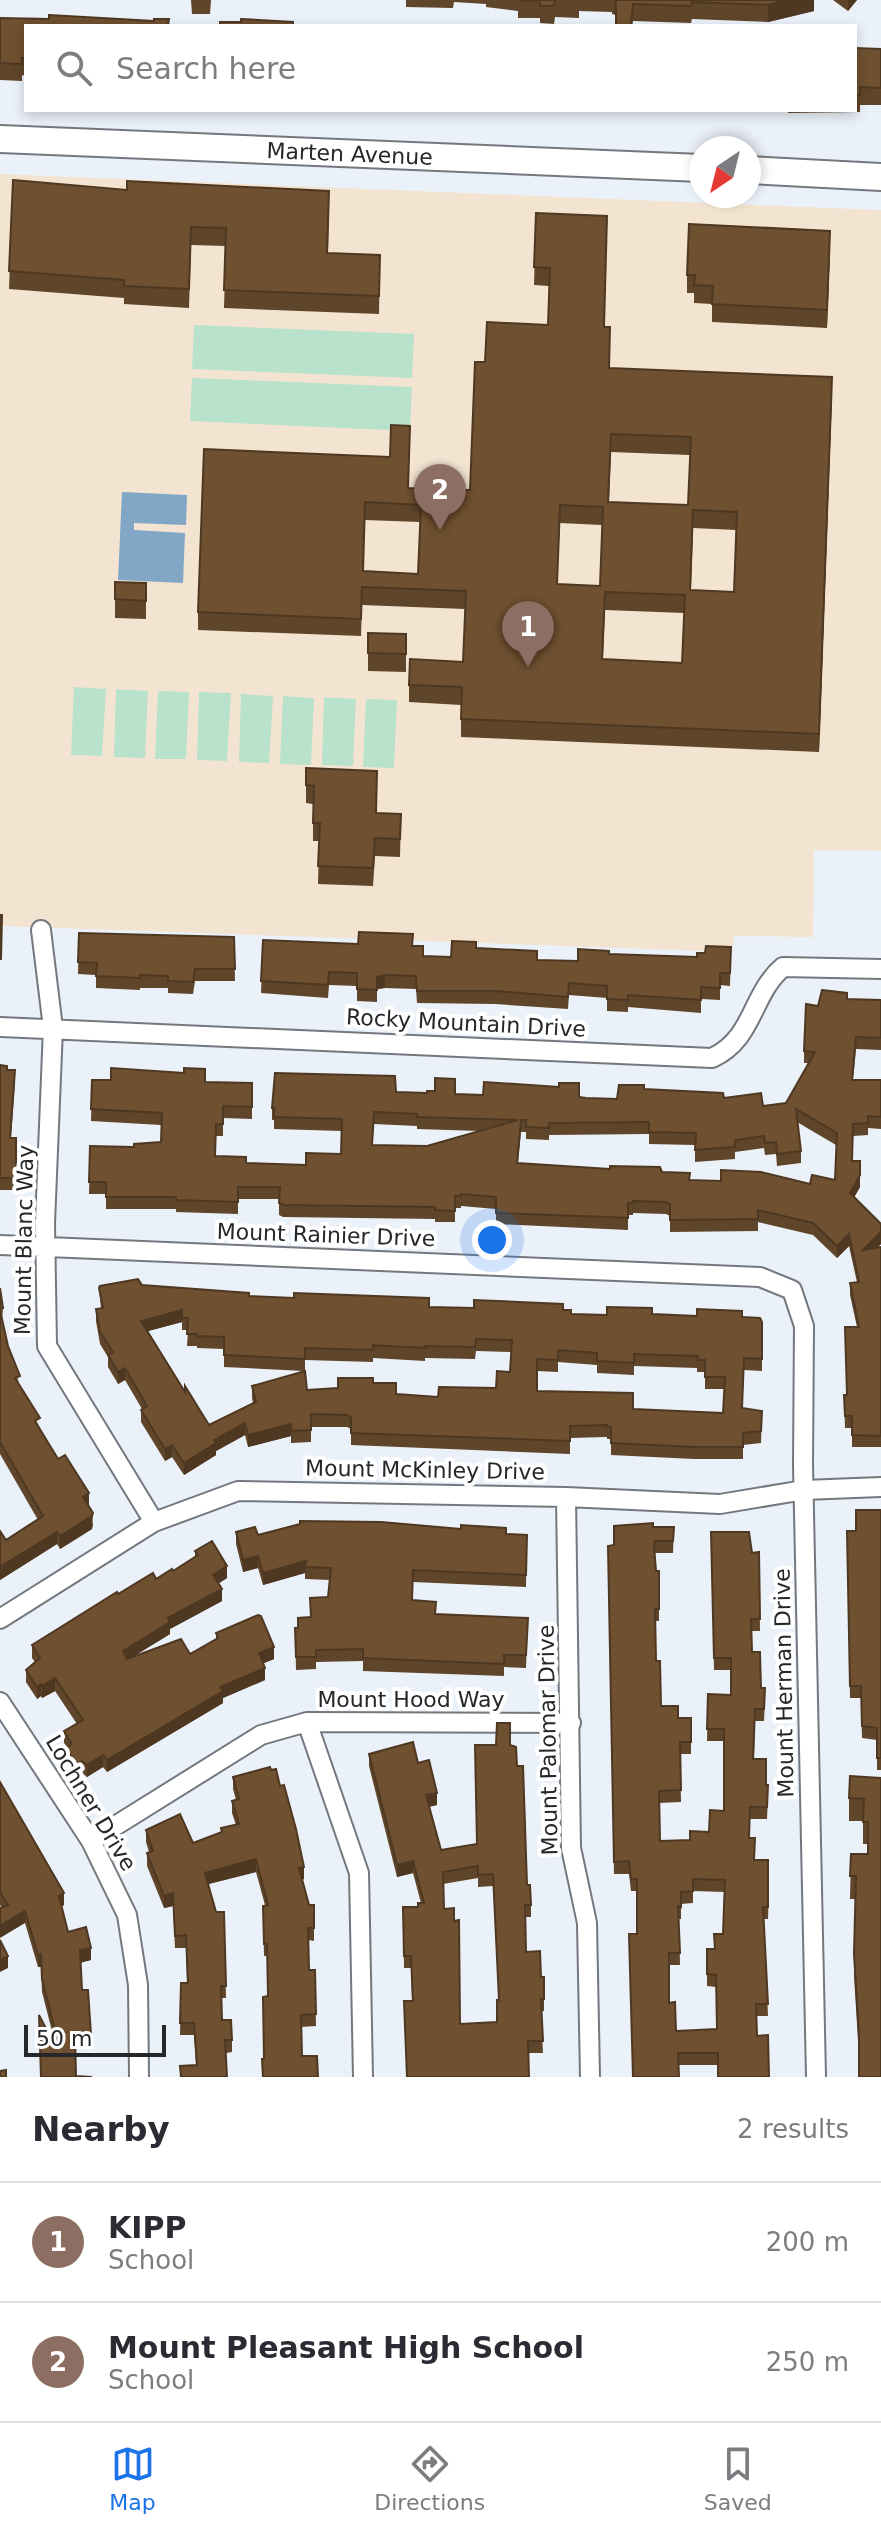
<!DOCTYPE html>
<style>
:root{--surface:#fff;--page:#f2f2f3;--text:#2b2b33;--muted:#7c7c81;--line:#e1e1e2;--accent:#1a73e8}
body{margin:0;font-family:"DejaVu Sans",sans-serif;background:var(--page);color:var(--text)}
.compass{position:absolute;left:689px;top:136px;width:72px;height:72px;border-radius:50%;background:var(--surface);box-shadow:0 4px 12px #0003;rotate:215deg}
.scale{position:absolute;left:24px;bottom:20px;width:142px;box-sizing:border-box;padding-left:8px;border:4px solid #25272a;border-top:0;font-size:22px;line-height:28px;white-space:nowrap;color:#25272a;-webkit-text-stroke:6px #fff;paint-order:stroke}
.you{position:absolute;left:492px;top:1240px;width:28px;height:28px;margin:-20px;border:6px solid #fff;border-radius:50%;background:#1a73e8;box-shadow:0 0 0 12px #1a73e833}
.badge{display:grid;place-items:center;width:52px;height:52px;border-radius:50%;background:var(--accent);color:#fff;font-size:26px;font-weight:700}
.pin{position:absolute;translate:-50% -66px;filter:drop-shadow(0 2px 4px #0008)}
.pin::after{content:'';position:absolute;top:42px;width:28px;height:24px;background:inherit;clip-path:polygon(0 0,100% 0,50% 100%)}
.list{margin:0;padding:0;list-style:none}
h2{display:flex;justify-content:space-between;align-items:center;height:104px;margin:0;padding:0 32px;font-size:34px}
h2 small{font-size:26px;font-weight:400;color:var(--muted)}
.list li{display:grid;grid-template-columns:52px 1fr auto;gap:24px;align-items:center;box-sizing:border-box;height:120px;padding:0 32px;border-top:2px solid var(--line)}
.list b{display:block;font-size:30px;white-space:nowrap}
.list p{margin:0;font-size:26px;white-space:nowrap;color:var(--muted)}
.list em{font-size:26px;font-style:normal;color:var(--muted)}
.icon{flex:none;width:44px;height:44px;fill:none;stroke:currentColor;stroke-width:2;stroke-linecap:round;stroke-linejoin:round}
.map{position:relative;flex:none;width:881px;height:2077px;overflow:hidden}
.search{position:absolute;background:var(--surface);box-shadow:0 4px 12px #0003;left:24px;right:24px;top:24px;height:88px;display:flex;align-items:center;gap:20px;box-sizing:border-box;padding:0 28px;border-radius:0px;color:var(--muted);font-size:30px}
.sheet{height:344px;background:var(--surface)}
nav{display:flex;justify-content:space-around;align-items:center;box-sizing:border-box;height:112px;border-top:2px solid var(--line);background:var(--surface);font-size:22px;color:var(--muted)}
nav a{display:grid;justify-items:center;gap:4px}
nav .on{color:var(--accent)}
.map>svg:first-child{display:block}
.education{fill:#f3e4d1}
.green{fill:#b9e2cc}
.water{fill:#81a6c6}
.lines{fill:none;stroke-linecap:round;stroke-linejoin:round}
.street-casing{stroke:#73787f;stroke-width:22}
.secondary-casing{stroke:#73787f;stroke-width:30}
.street{stroke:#fff;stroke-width:18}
.secondary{stroke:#fff;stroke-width:26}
.wall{fill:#5f4529;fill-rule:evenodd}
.shaded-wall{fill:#4e3822}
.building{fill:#6f5030;stroke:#4e3822;stroke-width:2;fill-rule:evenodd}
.labels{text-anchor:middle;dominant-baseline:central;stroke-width:8;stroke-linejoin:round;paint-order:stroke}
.street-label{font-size:22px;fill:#25272a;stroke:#fff}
</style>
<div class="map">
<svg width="881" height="2077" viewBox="0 0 881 2077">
<rect width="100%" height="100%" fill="#ebf1f9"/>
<path class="education" d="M0,174L881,210V851L814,850L813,937L734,936L732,952L0,926Z"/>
<path class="green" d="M194,325L414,334L412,378L192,369Z
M192,378L412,387L410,431L190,421Z
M74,687L106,689L102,756L71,755Z
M116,689L148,691L145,758L114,757Z
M158,691L189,692L186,759H155Z
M199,692L231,693L227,761L197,760Z
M241,694L273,696L269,763L239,762Z
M283,696L314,698L311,765L280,764Z
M324,697L356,699L353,766L322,765Z
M366,699L397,700L394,768L363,767Z"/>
<path class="water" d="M122,492L187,495L186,525L134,523V530L185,533L183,583L118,580Z"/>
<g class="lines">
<defs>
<path id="street" d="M41,930L53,1028L45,1223L47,1346L154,1522
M0,1027L712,1058C754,1039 751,994 783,967L881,969
M0,1245L760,1277L792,1290L804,1326L803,1465L816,2077
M566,1497L571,1848L587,1923L590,2077
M0,1619L154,1522L238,1491L566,1497L720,1504L804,1490L881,1487
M0,1702L91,1841L127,1915L138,1985L139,2077
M307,1722L359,1873L363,2077
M91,1841L261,1735L307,1722L571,1723"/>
<g id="secondary">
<path id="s1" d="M0,139L701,168"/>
<path d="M749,170L881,177"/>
</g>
</defs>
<use href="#street" class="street-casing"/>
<use href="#secondary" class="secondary-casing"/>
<use href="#street" class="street"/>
<use href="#secondary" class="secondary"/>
</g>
<path class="wall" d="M191,0H211L210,14H192Z
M406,0H814V11L768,22L692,19L691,23L633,21L632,26H616V15L612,14V12L579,11V18L555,17L554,24L540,23V18H518V11L486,7V4L454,2L453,8L406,7Z
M833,0H857L848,11Z
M0,18L169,25L26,26V76L22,75V81L0,80Z
M855,48L881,49V105H860V112L788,113V110H855Z
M13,180L329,209L328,253L380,255L379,314L224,308L226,246L191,245L189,308L124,304V298L9,289Z
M536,213L605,327L609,368L832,395L819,752L461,737V705L409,702V685L463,662L465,609L362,605L361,636L198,630V612L390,457L410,444L408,488L470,490L485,362L548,325L549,286L534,285ZM611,452L690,455L688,505L609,502ZM365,520L420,522L418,574L363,571ZM560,523L602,525L600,586L557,584ZM693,528L736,530L734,592L691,590ZM605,610L684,613L682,663L603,659Z
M830,249L827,328L712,322V304L694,303V293H687V275Z
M115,582L146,583V619L115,618Z
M368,633L406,634V672L368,671Z
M306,785L377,789L376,813L401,814L400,857L375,856L373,886L318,884L319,841H313V804L306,803Z
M79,933L234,937L235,981H195L193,994L168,993V988H140V990L96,988V975L78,974Z
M263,940L412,946L423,956L451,957L476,948L537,960L578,961L609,954L697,957L705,953L731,947L730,986L720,985V1000L701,999V1013L628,1007V1012L607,1011V998L569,995L568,1009L495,1004L417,1003L416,989L385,988L377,989V1002L357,1001V986L329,985L328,998L261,993Z
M847,999L881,1000V1050L856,1049L853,1080H881V1129L868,1128V1135L853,1136L852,1161L860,1187L854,1197L881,1224V1244L877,1248L881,1247V1447H852V1428H845L844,1395H847L857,1327L850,1295V1283L857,1282L849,1246L837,1258L813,1235L758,1222V1231L670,1232V1216L666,1214L633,1213V1215H628V1230L496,1224V1209L461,1206V1208H455V1222H435V1219L283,1217L279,1215V1199H238V1214L176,1212V1209H106V1194H89L90,1146L134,1147L161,1142V1125L91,1121L92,1080L252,1083V1119L223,1118V1136H216L215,1156L246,1163L306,1165L341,1154L342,1131L274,1129V1120H272V1108L396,1092L617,1099L644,1089L724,1098L763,1106L786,1103L808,1063H804V1051L818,1006ZM797,1122L836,1145L835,1180L810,1184L689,1180L662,1172L518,1163L521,1132H526V1139L549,1140V1135L649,1134V1144L695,1145V1162L735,1159V1152L764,1148L765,1155L776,1154L777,1166L801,1163V1151ZM374,1124L417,1126V1129L480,1131L427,1146L372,1145Z
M0,1065L7,1070L15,1082L11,1138H16V1190H0Z
M142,1285L249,1296L429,1307L563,1310L571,1314H652L742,1317L762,1322V1371L744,1370L742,1408L762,1411L761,1443L743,1445V1459H694L611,1455V1439H607V1437L570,1438V1454L351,1445V1429L347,1427H311V1442L291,1443V1436L248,1447L245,1435L216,1451V1455L184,1475L172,1457L165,1461L141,1422V1410L142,1409L125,1380L118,1384L108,1367V1357L100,1344L96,1321V1309L101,1308L99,1288ZM182,1322V1330H188L187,1346H197V1348L224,1349V1367L304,1371L252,1386V1398L253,1403L209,1425L185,1392L148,1331ZM476,1351L511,1352L510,1372L496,1388L438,1397L396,1394L373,1383L338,1388L307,1390L305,1371V1360L373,1362V1358L425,1361V1358L475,1359ZM558,1362L597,1365V1373L634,1375V1366L697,1368V1372H705V1389H724L723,1413L633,1409L537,1391V1371L558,1372Z
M0,1288L3,1308L2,1320L8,1346L20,1387L40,1429L89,1506L93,1525L92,1529L60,1549L57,1544L0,1580V1531L6,1540L38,1520L0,1454Z
M881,1510V1770H877V1740L862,1738L861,1698H850L847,1531H856Z
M653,1527H674L673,1553H655L659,1609V1621H655L656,1661L661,1706L678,1718H691V1754H680L681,1802L659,1803L660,1841L690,1840L709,1832L724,1811V1741H707L708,1694L731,1695V1670H714L711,1532L752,1553L759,1552L760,1631H751L752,1652L765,1700L764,1721H755L754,1759L766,1785L768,1797L767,1819H750V1838L755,1860L769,1887L768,1919H764L768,2016H757L718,2065H678L637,1934V1891H631L629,1874H614L608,1546L614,1545ZM693,1891L724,1892L723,1934L714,1949H707V1986L716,1987L717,2029L676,2031L669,2003V1965H680L679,1919H681V1904L693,1903Z
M236,1532L258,1535H527L526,1587L413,1582V1600L436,1614L528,1618L526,1668L504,1667V1676L363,1671V1661L316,1662V1669L296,1670L295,1628H298L311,1617L328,1597L330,1580L305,1579V1573L263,1585L258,1568L243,1572L236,1544Z
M195,1551L227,1578L219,1583L222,1601L170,1629V1634L134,1656L190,1654L216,1639V1633L274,1659L264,1663L265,1680L223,1698V1703L107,1772L103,1767L87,1777L82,1773L76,1777L66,1760L67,1747L64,1743V1731L77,1724L55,1691L42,1698L41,1696L37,1699L26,1682V1670L35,1662L32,1658V1645L118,1594L173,1571L195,1557Z
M510,1745L517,1766L527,1885L531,1905V1917H525L526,1952L541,1977H544V2011H541L543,2053H528L529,2077L412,2001L411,1968H404L403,1907H418L421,1903L413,1873L397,1877L369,1766V1754L418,1763L437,1805L429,1807L441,1850L477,1844ZM478,1878V1887L493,1886L499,2000L497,2022L460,2024L444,1909L443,1884Z
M233,1777L304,1879L302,1880L309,1905H314V1941L309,1940V1970H315L316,2026L301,2027L264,2059L268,1996L267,1956H264L263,1906L265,1905L256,1872L208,1884L216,1912H224L226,1998H221L222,2020L232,2040V2052L226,2053L227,2077H180V2066L196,2065L194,2035H180L181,1983H187L186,1948H175L173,1906L164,1908L147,1866V1853L149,1852L146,1842V1830L193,1843L221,1833V1828L236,1825L232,1813V1801L236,1800L233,1789Z
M881,1778L859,2057L854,1976L856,1899H850L851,1854H868V1844H863V1821H849V1798Z
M0,1782L64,1905L61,1907L68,1932L91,1960L80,1962L82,1990L91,2035V2047H75L76,2076L40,2077L52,2040L54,2039L42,1992L41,1967H38L25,1923L2,1908L0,1905Z"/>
<path class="shaded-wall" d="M787,0H814V11L768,22V5Z
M848,0H857L848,11Z
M830,231V249L827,328V310Z
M832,377V395L819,752V734Z
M385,975V988L377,989V1002V977Z
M860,1161V1187L850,1205V1193Z
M881,1232V1244L863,1262V1250Z
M849,1234V1246L837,1258V1246Z
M182,1310V1322L141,1333V1321Z
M125,1368V1380L118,1384V1372Z
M245,1423V1435L216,1451V1455L184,1475V1463L214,1440Z
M291,1424V1436L248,1447V1435Z
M172,1445V1457L165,1461V1449Z
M89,1493V1506L83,1497Z
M93,1513L92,1529L60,1549V1536Z
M57,1532V1544L0,1580V1567Z
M258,1556V1568L243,1572V1560Z
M306,1561L305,1573L263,1585V1573Z
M227,1566V1578L213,1587V1575Z
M222,1589V1601L170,1629V1634L123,1663V1651L168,1618Z
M274,1647V1659L259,1665V1653Z
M265,1668V1680L223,1698V1703L107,1772V1760L220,1687Z
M55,1678V1691L42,1698V1686Z
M41,1684V1696L37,1699V1687Z
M103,1755V1767L87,1777V1765Z
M82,1761V1773L76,1777V1765Z
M437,1793V1805L426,1807V1795Z
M256,1859V1872L205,1885V1873Z
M413,1861V1873L397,1877V1865Z
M304,1867V1879L299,1881V1868Z
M64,1893V1905L59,1908V1896Z
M173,1893V1906L164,1908V1896Z
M25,1911V1923L0,1938V1926Z
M91,1948V1960L80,1963V1950Z
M41,1954V1967H38V1955Z
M8,1956V1968L0,1972V1960Z"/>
<path class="building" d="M518,0H555L554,6H540V1Z
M616,0H787L768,5L692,2L691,6L633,4L631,26H616Z
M49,15L154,21V19H169L168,25L201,26H26V58H22V64L0,63V18L49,19Z
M241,19L293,22V26H220V22H241Z
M855,48L881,49V88L860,87V95H855Z
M13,180L127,190V181L329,191L327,253L380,255L379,296L224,290L226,228L191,227L189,289L124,286V280L9,271Z
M536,213L607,216L604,327H610L609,368L832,377L819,734L461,719L462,687L409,685L410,659L463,662L466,591L362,587L361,619L198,612L204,449L390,457L391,425L410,426L408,488L470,490L475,362H485L487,322L548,325L550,268L534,267ZM611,434L691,437L688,505L608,502ZM365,502L421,505L418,574L363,571ZM560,505L603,507L600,586L557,584ZM693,510L737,512L734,592L690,590ZM605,592L685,595L682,663L602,659Z
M689,224L830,231L827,310L712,304L713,286L694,285L695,275H687Z
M115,582L146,583V601L115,599Z
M368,633L406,634V654L368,653Z
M306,768L377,771L376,813L401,814L400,839L375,838L373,868L318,866L320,823H313L314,786L306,785Z
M0,915H2L1,959H0Z
M359,932L413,934L412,946H423V956L451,957L452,941L476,942V948L537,951V960L578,961V949L609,951V954L697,957V953H705L706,946L731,947L730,973H720V988L701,987V1000L628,995V1000L607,999V986L569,983L568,997L495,991H417L416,976L385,975L377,977V990L357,989V973L329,972L328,985L261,981L263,940L358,944Z
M79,933L234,937L235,969H195L193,982L168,981V976L140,975V978L96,976L97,963L78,962Z
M822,990L847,993V999L881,1000V1038L856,1037L852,1080H881V1117L868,1116V1123L853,1124L852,1161H860V1175L850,1193L881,1224V1232L863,1250L881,1247V1436L852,1435V1416H845L844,1395H847L845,1327H859L850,1283L859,1282L849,1234L837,1246L813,1223L758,1210V1219L670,1220V1204L666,1202L633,1201V1203H628V1218L608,1217L496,1213V1197L461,1194V1196H455V1211L435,1210V1207L283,1205L279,1203L280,1187H238V1202L176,1200V1197H106V1182H89L90,1146L134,1147V1144L161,1142L162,1113L91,1109L92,1080H111V1068L184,1073V1068L205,1069V1082L252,1083V1107L223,1106V1124H216L215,1156L246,1157V1163L306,1165V1153L341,1154L342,1119L274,1117V1108H272L275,1073L395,1076L396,1092L427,1093V1091H435V1078L455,1079V1094L483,1095L484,1082L559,1087V1083H579V1097L586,1098L617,1099L619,1085H644V1089L723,1093L724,1098L761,1093L763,1106L786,1103L815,1052L804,1051L806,1004L818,1006ZM796,1109L837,1133L835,1180L812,1175L810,1184L761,1172L721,1170V1181L689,1180L690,1173L662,1172L660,1167L610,1166V1169L517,1163L521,1120H526V1127L549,1128V1123L649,1122V1132L696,1133L695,1150L735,1147V1140L764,1136L765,1143L776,1142L777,1154L801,1151ZM374,1112L417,1114V1117L518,1120L427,1146L372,1145Z
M0,1065L7,1066V1070H15L10,1138H16V1178H0Z
M138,1279L142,1285L249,1293V1296L294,1298V1293L429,1298V1307L474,1308V1300L563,1304V1310H571V1314L607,1315V1307L652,1308V1314L697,1316V1309L742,1311V1317L760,1318L762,1322V1359L744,1358L742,1408L762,1411L761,1431L743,1433V1447H694L611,1443V1427H607V1425L570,1426V1441L351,1433V1417L347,1415L311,1414V1430L291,1431V1424L248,1435L245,1423L214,1440L216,1443L184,1463L172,1445L165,1449L141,1410L147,1406L125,1368L118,1372L108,1355L113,1352L100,1332L96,1309L103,1308L99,1288L100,1286ZM182,1310V1318H188L187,1334H197V1336L224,1337V1355L305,1359V1348L373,1350V1345L425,1348V1346L475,1347L476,1339L512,1340L510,1372L497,1371L496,1388L439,1387L438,1397L396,1394V1383H373V1378H338V1388L307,1390L305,1371L252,1386L256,1402L209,1425L185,1386V1392L141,1321ZM558,1350L597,1353V1361L634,1363V1354L698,1356L697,1360H705V1377H725L723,1413L633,1409V1393L537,1391V1359L558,1360Z
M0,1288L3,1308H0Z
M0,1310L8,1346L20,1376L15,1378L40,1418L35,1421L58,1459L65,1455L89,1493L83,1497L93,1513L92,1516L60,1536L57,1532L0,1567V1531L6,1540L43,1516L0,1442Z
M856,1510H881V1758H877V1728L862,1726L861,1686H850L847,1531H856Z
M300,1521L381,1522L461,1529V1525L506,1528V1534L527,1535L526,1575L413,1570L412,1600L436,1602L435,1614L528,1618L526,1655H504V1664L363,1658V1649L316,1650V1657H296L295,1628H298V1618L311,1617L310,1598L328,1597L331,1568L305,1567L306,1561L263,1573L258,1556L243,1560L236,1532L255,1527L258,1535L300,1524Z
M653,1523V1527H674L673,1541H655L654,1546L656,1571H659V1609H655L656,1661H660L661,1706H678V1718H691V1742H680L681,1790L659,1791L660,1841L690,1840V1831L709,1832L710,1810L724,1811V1729H707L708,1694L731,1695V1658H714L711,1532H749L752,1553L759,1552L760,1619H751L752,1652H760L761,1688H765L764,1709H755L753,1759H766V1785H768L767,1807H750L749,1838H755L754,1860H768V1907H763L768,2004H756L757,2036L768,2035L769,2077H718V2053H678L679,2077H633L629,1934H637V1879H631L629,1861L614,1862L608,1546L614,1545V1526ZM693,1879L725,1880L723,1934H714L715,1949H707V1974L716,1975L717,2029L676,2031L675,2002L669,2003V1953H680L678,1906L681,1907V1892L693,1891Z
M212,1541L227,1566L213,1575L222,1589L168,1618L170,1622L123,1651L127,1659L181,1639L190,1654L218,1638L216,1633L258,1615L261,1616L274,1647L259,1653L265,1668L220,1687L223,1691L107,1760L103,1755L87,1765L82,1761L76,1765L66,1748L72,1744L64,1731L83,1720L55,1678L42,1686L41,1684L37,1687L26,1670L40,1658L32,1645L117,1592L118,1594L153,1573L156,1579L172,1569L173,1571L198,1555L195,1551Z
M497,1723H510V1745L516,1747L517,1766H523L527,1885H530L531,1905H525L526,1952L540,1951L541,1977H544V1999H541L543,2041H528L529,2077H407L404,2001H413L411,1956H404L403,1907H418V1903H424L413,1861L397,1865L369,1754L413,1742L418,1763L429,1760L437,1793L426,1795L441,1850L477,1844L475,1745H496ZM478,1866V1875L493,1874L499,2000H497V2022L460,2024L459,1920L454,1921V1908L444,1909L443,1872Z
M270,1767L271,1770L276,1769L280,1786L284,1785L296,1829L304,1867L299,1868L309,1905H314V1928H308L309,1970H315L316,2014L301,2015L302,2056H317L318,2077H263L262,2059H264L263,1997L268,1996L267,1944H264L263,1906L268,1905L256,1859L205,1873L216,1912H224L226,1986H221L222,2020H231L232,2040H225L227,2077H181L180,2066L197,2065L194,2023H180L181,1983H188L186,1935L175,1936L173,1893L164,1896L147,1853L153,1851L146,1830L180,1814L193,1843L222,1832L221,1828L239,1824L232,1801L239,1799L233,1777Z
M850,1776L881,1778V2077H859V2035L854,1954L856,1876H850L851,1854H868V1822H863L864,1799L849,1798Z
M0,1782L64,1893L59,1896L68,1932L86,1927L91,1948L80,1950L82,1990H88L91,2035H75L76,2076L92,2077H41L39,2015L52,2040L57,2038L42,1979L41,1954L38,1955L25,1911L0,1926V1908L8,1905L0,1892Z
M0,1940L8,1956L0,1960Z
M6,2070V2077H0V2071Z"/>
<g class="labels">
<g class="street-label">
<text stroke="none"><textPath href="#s1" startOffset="350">Marten Avenue</textPath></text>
<text transform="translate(466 1023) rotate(3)">Rocky Mountain Drive</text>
<text transform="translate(326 1235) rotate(2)">Mount Rainier Drive</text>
<text transform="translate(24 1240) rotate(-89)">Mount Blanc Way</text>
<text transform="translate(425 1470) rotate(1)">Mount McKinley Drive</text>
<text transform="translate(784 1683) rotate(-91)">Mount Herman Drive</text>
<text x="411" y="1699">Mount Hood Way</text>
<text transform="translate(548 1740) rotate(-91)">Mount Palomar Drive</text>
<text transform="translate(91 1803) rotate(59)">Lochner Drive</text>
</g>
</g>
</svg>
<svg class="compass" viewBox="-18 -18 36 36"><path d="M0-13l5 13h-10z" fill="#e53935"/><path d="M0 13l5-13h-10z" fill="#7c7c81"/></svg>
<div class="scale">50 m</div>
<div class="you"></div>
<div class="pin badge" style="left:528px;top:667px;background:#8d6e63">1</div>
<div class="pin badge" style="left:440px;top:530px;background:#8d6e63">2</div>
<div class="search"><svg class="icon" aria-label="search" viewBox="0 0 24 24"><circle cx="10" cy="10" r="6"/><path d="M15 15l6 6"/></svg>Search here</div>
</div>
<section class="sheet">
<h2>Nearby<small>2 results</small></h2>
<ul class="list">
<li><span class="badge" style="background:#8d6e63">1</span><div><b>KIPP</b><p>School</p></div><em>200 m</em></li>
<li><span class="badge" style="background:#8d6e63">2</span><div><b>Mount Pleasant High School</b><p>School</p></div><em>250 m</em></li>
</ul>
</section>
<nav>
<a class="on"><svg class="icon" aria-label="map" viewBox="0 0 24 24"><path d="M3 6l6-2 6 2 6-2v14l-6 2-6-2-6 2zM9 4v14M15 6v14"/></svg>Map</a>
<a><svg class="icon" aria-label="directions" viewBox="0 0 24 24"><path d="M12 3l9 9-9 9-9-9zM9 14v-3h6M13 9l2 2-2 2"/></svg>Directions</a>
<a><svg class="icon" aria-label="saved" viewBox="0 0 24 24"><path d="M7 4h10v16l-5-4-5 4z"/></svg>Saved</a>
</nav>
